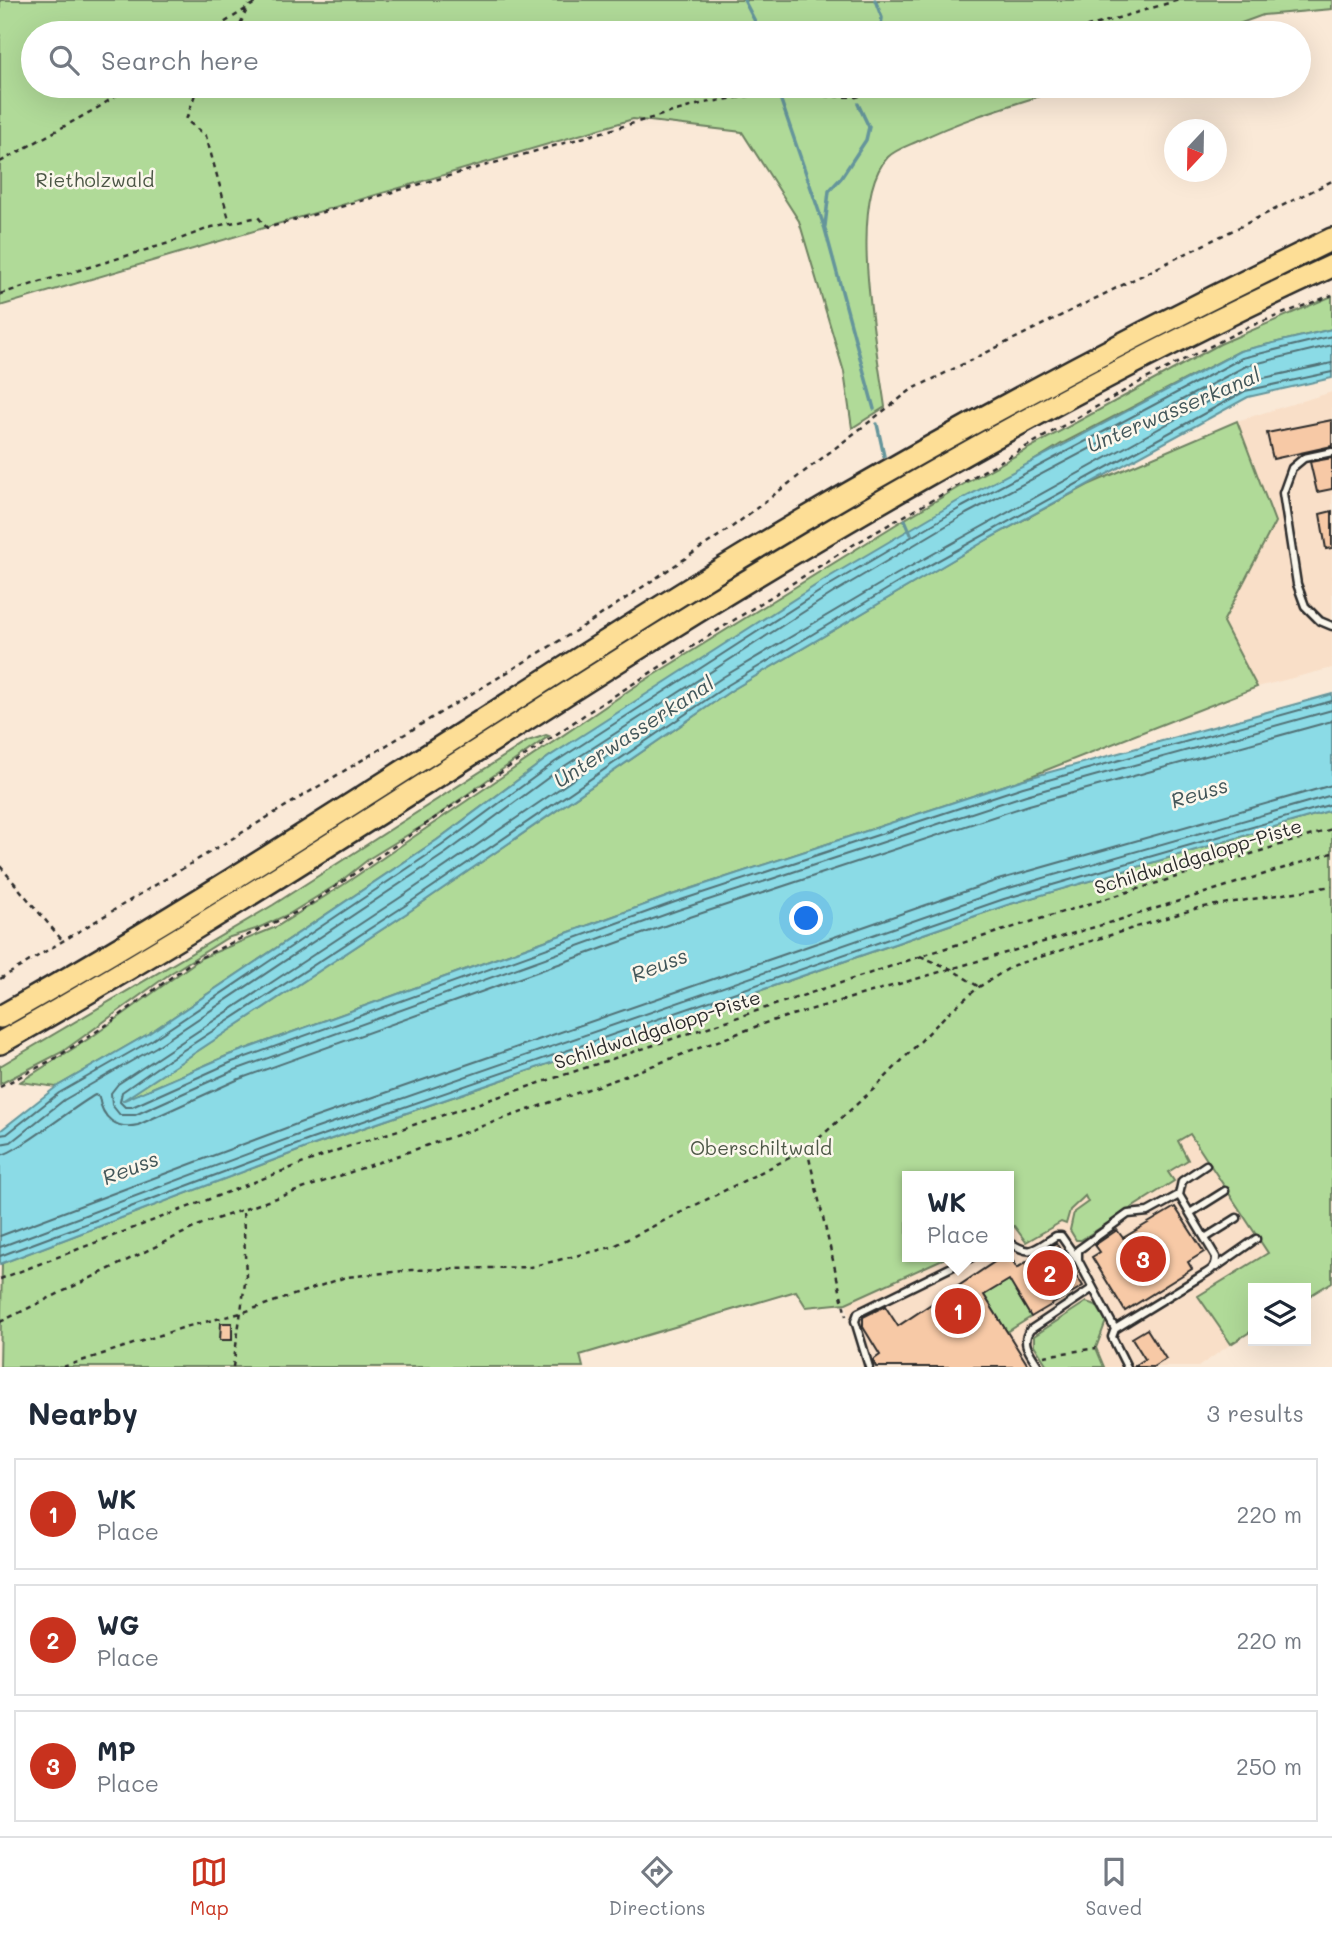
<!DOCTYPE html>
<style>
:root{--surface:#fff;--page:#f2f2f3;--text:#1f2937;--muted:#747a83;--line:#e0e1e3;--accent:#c8321e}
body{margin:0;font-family:Mali,sans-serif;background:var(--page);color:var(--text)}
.controls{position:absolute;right:21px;bottom:21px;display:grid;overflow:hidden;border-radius:0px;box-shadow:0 7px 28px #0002}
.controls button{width:63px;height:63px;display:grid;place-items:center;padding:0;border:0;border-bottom:2px solid var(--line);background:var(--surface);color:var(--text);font:35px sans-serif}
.compass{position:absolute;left:1164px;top:119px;width:63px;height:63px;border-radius:50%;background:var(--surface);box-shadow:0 7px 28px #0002;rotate:202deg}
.you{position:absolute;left:807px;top:919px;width:24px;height:24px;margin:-18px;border:5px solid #fff;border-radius:50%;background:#1a73e8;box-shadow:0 0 0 10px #1a73e833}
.badge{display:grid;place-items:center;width:46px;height:46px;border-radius:50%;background:var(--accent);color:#fff;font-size:23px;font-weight:700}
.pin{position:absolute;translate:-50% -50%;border:4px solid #fff;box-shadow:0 2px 7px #0006}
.popup{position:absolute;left:902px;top:1171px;width:112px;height:91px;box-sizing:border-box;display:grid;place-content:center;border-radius:0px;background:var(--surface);filter:drop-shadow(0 2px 5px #0005);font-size:23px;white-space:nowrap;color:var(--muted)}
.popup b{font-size:26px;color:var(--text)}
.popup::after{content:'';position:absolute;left:50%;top:100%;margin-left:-14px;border:14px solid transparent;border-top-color:var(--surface)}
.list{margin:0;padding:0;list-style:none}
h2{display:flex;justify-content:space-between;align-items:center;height:91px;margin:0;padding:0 28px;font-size:30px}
h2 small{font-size:23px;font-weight:400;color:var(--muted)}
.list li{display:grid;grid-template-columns:46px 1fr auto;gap:21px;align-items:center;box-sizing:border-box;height:112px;margin:0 14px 14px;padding:0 14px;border:2px solid var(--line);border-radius:0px}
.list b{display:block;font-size:26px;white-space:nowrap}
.list p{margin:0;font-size:23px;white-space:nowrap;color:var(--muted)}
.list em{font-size:23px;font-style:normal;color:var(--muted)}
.icon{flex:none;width:38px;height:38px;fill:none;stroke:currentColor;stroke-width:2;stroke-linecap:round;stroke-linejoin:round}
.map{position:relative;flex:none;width:1332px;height:1367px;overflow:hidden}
.search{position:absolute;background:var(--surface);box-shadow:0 7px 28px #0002;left:21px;right:21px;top:21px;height:77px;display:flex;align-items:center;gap:18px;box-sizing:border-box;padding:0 24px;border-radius:38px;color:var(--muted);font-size:26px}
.sheet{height:469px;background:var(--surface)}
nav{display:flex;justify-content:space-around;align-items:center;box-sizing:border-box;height:98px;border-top:2px solid var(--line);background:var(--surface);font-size:19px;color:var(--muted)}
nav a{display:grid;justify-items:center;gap:4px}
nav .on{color:var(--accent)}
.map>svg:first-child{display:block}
.built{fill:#f9dfc8}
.green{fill:#b0da98;stroke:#6e8262;stroke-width:2}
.water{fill:#8bdbe6;stroke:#65959b;stroke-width:2}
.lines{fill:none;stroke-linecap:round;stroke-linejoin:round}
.shore{stroke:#517176;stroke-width:2}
.stream{stroke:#65959b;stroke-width:3.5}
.building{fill:#f7c9a6;stroke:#2b2b2b;stroke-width:2}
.service-casing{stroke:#2b2b2b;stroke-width:11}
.motorway-casing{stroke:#2b2b2b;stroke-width:26}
.path{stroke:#2b2b2b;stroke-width:2.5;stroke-dasharray:5 5;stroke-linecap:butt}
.service{stroke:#fbf7ec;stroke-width:6}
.motorway{stroke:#fdde96;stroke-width:21}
.labels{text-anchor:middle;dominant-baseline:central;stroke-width:5;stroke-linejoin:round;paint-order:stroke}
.park-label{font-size:19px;fill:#4c5746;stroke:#fbf7ec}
.street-label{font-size:19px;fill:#2b2b2b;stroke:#fbf7ec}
.water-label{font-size:21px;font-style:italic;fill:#43575a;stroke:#fbf7ec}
</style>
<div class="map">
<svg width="1332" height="1367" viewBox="0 0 1332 1367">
<rect width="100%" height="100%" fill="#fae9d7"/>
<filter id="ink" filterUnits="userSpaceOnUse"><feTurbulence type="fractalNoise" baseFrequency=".0143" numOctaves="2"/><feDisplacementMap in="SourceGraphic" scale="14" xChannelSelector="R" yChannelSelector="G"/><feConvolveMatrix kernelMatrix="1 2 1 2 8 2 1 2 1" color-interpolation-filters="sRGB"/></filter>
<g filter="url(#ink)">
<path class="built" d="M1332,392V668L1257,687L1223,622L1275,522L1237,421Z
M1191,1134L1268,1253L1198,1296L1231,1344L1198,1367H863L846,1303L947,1257H1009V1228Z"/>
<path class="green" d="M0,0H1332V9L1263,15L1214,33H33V86H1072C1019,103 966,117 916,142C907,146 895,150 888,157C846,200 877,349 885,407L852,428L844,372L799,221L742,132L633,119L0,306Z
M1332,296V329L1240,351L1061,444L550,756L437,840L148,1034L56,1087L20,1082L93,1036L201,958L276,927L343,885L631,689L895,525L969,481L1220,344Z
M1237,421L1275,522L1223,622L1257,687L1021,780L672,895L229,1055L120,1102L410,911L732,690L990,538L1088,485Z
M546,735L549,736L427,823L370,858L336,885L289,914L256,929L227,938L171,973L62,1052L0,1084V1066L273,905L528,741Z
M1332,810V1282L1306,1298V1288H1253V1330L1231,1344L1198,1296L1268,1253L1190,1134L1178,1141L1188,1160L1168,1172L1174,1181L1081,1240H1076L1070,1230L1074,1212L1088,1202L1085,1196L1070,1210L1066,1224L1061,1222L1026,1242L1014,1226L1009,1228V1176H907V1257H947L846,1303L806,1307L796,1291L580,1355L583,1367H0L2,1263L311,1146L1007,905Z
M1020,1266L1029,1280L1015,1290L1031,1317L1007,1332L984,1295L1020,1273L1017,1268Z
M1086,1302L1096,1305L1106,1321L1096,1348L1104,1367H1048L1034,1345V1336Z"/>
<path class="water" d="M1332,329V378L1248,397L990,538L732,690L410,911L122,1101L229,1055L672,895L1021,780L1332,694V810L1007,905L311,1146L0,1264V1131L56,1087L148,1034L437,840L550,756L824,580L958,501L1240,351Z"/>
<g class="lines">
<path class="shore" d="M1332,363L1241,383L897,574L723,677L401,897L118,1084L111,1093L112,1105L120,1115H135L235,1070L678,910L1026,795L1332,710
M1332,372L1245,391L901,581L728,685L406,905L159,1066L122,1092L120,1102L125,1107H132L232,1062L675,902L1023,787L1332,701
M0,1135L7,1134L59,1093L152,1040L441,846L555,762L828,586L962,507L1242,358L1332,336
M0,1144L11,1142L64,1100L156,1047L446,853L560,769L833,593L966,514L1246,366L1332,345
M0,1155C16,1154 73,1107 95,1095L99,1097C102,1118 116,1130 138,1125L239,1079L681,920L1029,805L1332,721
M0,1236L302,1122L998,880L1332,785
M0,1247L306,1132L1002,890L1332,795
M0,1256L309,1140L1004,899L1332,804"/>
<path class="stream" d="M744,0L761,33
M875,0L882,18L880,33
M776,86L825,229L874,409
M825,226L829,191L841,178L866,140L869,127L858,104
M877,424L884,456
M905,520L911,534"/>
</g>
<path class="building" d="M1332,420V446L1273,459L1267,433Z
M1332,458V489L1317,492L1310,462Z
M1332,511V548L1326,549L1320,514Z
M1175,1207L1204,1252L1188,1262L1192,1269L1125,1311L1092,1257L1100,1252L1095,1245L1117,1230L1123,1238Z
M1056,1243L1083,1286L1031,1317L1009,1280L984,1295L1029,1367H876L873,1360L880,1355L863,1327V1317L885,1306L898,1326L1002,1257L1009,1254L1017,1268Z
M221,1323H232V1340H220Z
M1147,1329L1166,1359L1153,1367H1133L1145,1359L1132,1338Z"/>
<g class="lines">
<defs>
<path id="service" d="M1332,452L1304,458L1292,468L1283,493L1297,584L1305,606L1320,621L1332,626
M1179,1195L1182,1181L1206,1165
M1190,1213L1225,1191
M1205,1238L1237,1218
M1009,1242C1032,1257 1033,1250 1056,1236H1061L1077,1259
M1216,1267L1256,1239
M1115,1329L1078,1260V1250L1128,1214L1148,1212L1179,1195L1216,1257C1216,1267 1212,1270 1203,1275L1115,1329L1112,1337L1127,1367
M869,1367L855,1321L858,1313L972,1257
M1039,1367C1031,1354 1020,1343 1030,1330L1093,1288"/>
<path id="motorway" d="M0,1017C252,876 491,710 738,559C930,442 1129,337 1332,239
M0,1043C223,918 436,775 653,639C872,502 1097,374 1332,266"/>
</defs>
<use href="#service" class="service-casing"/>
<use href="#motorway" class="motorway-casing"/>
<path class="path" d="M208,33L260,0
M236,33L249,5
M1067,33L1179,0
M198,86L186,120L206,136L230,223
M0,162L99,107L130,86
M0,294L169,243L212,227L258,217L267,228L704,103L761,94L856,97L893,86
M0,866L62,940
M920,956L951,969L979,987
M0,979L592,621L732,527L911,390L1332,181
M0,1087L54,1059L108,1024L193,961L303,909L590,711L853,545L1142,381L1248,327L1332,295
M807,1149L846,1316
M0,1279L338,1150L946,948L1332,829
M0,1322L202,1224L617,1079L768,1022L1119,920L1332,853
M1044,1356L1096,1348
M63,1367L185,1327L241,1313L346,1277L412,1270L530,1267L612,1247L807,1149L877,1086L949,1012L979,987L1014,965L1198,908L1332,886
M233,1367L246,1276L243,1210"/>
<use href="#service" class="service"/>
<use href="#motorway" class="motorway"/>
</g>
</g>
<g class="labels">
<g class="park-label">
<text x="95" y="179">Rietholzwald</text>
<text x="761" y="1147">Oberschiltwald</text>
</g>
<g class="street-label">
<text transform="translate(1198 856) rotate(-17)">Schildwaldgalopp-Piste</text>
<text transform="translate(657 1029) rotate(-18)">Schildwaldgalopp-Piste</text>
</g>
<g class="water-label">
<text transform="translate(1173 409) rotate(-23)">Unterwasserkanal</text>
<text transform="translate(633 731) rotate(-33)">Unterwasserkanal</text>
<text transform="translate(1199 792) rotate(-17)">Reuss</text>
<text transform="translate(659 964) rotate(-21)">Reuss</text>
<text transform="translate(130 1167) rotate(-21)">Reuss</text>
</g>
</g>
</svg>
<div class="controls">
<button><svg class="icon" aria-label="layers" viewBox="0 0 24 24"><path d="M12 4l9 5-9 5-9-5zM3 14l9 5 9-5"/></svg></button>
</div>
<svg class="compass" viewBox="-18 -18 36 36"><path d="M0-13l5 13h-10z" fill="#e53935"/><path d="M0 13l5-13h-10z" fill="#747a83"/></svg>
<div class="you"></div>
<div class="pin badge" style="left:958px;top:1311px">1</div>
<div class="popup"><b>WK</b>Place</div>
<div class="pin badge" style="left:1050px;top:1273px">2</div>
<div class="pin badge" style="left:1143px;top:1259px">3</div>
<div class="search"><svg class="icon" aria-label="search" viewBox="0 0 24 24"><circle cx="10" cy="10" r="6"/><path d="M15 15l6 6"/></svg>Search here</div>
</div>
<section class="sheet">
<h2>Nearby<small>3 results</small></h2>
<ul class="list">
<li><span class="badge">1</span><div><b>WK</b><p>Place</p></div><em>220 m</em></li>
<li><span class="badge">2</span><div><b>WG</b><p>Place</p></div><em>220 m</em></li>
<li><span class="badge">3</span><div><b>MP</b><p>Place</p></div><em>250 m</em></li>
</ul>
</section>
<nav>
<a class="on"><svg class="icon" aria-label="map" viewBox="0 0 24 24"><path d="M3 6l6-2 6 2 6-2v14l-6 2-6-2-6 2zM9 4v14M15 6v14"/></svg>Map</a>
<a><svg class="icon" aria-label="directions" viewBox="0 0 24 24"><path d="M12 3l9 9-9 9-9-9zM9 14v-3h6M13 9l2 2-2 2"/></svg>Directions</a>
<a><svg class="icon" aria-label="saved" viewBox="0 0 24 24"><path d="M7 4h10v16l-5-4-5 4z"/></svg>Saved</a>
</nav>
